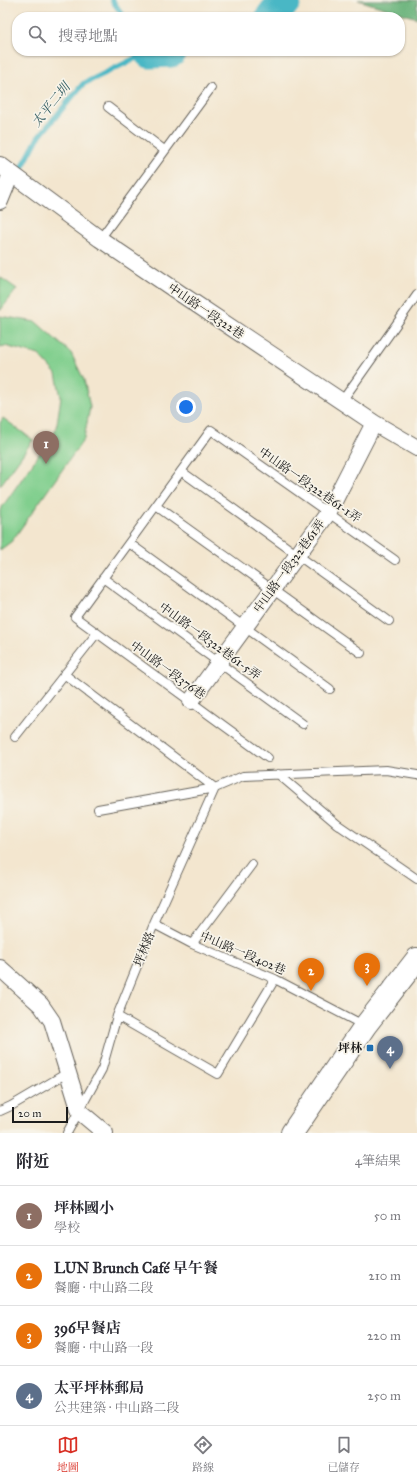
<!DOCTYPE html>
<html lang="zh-TW">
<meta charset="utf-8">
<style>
:root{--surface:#fff;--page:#f7f7f7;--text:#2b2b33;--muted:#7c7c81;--line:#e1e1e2;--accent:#d93025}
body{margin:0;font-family:"IM FELL Great Primer","Noto Serif TC",serif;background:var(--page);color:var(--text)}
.scale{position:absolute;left:12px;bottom:10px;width:56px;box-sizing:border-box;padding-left:4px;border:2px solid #1c1c1c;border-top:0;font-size:11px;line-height:14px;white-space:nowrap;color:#1c1c1c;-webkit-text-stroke:3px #f7f3e8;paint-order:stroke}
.you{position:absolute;left:186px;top:407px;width:14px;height:14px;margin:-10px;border:3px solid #fff;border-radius:50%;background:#1a73e8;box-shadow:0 0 0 6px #1a73e833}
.badge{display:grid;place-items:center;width:26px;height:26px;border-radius:50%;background:var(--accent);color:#fff;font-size:13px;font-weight:700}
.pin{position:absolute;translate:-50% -33px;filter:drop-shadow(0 1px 2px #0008)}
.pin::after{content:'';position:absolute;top:21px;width:14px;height:12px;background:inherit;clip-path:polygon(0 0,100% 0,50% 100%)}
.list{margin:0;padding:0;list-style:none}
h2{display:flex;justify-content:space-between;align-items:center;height:52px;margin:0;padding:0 16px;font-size:17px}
h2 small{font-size:13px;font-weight:400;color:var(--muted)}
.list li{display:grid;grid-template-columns:26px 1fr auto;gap:12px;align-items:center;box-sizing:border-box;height:60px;padding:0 16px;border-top:1px solid var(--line)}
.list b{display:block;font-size:15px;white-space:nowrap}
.list p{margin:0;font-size:13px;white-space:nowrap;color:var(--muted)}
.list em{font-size:13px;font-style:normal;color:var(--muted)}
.icon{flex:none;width:22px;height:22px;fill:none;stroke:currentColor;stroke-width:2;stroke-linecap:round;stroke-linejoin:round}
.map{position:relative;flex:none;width:417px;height:1133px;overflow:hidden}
.search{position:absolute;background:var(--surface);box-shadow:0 1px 3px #0004;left:12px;right:12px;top:12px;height:44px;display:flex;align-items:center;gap:10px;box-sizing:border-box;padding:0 14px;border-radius:16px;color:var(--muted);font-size:15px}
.sheet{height:292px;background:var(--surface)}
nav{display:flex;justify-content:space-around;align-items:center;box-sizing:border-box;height:56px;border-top:1px solid var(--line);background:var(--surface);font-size:11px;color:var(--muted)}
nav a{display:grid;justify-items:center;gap:2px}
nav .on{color:var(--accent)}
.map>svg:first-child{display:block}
.green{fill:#81cf8e;stroke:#4e7655}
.forest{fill:#68b279;stroke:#42674a}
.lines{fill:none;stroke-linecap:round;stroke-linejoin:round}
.stream{stroke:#4ab7c5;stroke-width:5.5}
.river{stroke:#4ab7c5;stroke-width:33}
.service-casing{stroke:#67635b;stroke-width:10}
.minor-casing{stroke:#67635b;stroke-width:18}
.secondary-casing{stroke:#67635b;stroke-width:24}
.service{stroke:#fff;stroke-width:8}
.minor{stroke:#fff;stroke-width:16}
.secondary{stroke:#fff;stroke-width:22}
.poi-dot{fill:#1f6fb2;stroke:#f7f3e8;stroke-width:1.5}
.labels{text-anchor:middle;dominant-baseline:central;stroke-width:3.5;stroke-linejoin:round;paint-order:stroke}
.street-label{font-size:12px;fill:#1c1c1c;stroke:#f7f3e8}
.poi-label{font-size:12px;font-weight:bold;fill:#1c1c1c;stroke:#f7f3e8;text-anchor:end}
.water-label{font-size:13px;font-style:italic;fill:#2e5a60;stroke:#f7f3e8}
</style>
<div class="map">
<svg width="417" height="1133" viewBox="0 0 417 1133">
<rect width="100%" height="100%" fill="#f7f3e8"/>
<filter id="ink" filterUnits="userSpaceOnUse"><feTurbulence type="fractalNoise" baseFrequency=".025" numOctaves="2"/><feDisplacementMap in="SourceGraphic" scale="8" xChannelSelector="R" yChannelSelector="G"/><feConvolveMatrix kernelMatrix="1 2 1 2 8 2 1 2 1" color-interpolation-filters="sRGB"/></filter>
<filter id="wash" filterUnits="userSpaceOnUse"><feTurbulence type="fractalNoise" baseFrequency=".012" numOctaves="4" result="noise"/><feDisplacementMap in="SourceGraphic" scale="16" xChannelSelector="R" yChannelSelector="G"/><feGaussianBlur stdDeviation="0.9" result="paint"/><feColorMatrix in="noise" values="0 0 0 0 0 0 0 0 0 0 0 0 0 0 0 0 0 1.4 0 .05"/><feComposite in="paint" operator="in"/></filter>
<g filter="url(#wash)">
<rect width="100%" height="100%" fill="#f3e6cf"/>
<path class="green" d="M0,277L17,289L0,311Z
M0,316L36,322L71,353L84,380L90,407L84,439L12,541L0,550V510L56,430L61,397L56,374L39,355L5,346L0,347Z
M3,418L33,440L0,486V423Z"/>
<path class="forest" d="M358,0H417V18Z"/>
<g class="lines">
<path class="stream" d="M112,0L124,17
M17,177L38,138L83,84L150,51"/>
<path class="river" d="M272,17L285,0
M150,52L171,51"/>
</g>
</g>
<g filter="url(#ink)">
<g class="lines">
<defs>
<path id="service" d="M108,107L164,150
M100,239L211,88
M342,401L417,295
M181,471L389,621
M156,506L361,653
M129,543L330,689
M103,578L303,724
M97,633L75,617L211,430L395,560
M64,674L215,788L154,924L117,1016L102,1069L67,1133
M15,737L97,633L268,758
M278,774L337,824L417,879
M98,809L215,788L243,776L386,770L417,775
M154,924L192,944L275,979L365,1026
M192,944L252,864
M117,1016L218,1074L275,979
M0,1111L11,1106L67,1073"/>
<path id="minor" d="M0,165L100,239L181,294L374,423L417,448
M0,201L11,174
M191,701L328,513L374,423
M0,968L41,1005L52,1021L80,1112L105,1133"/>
<path id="secondary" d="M292,1133L365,1026L417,959"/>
</defs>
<use href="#service" class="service-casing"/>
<use href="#minor" class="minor-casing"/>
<use href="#secondary" class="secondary-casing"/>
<use href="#service" class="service"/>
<use href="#minor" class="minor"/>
<use href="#secondary" class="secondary"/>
</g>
</g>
<rect class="poi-dot" x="366" y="1044" width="8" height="8" rx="2"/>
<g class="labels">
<g class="street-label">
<text transform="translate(206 311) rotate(34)">中山路一段322巷</text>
<text transform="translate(310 485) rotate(35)">中山路一段322巷61-1弄</text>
<text transform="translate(289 566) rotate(-54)">中山路一段322巷61弄</text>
<text transform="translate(210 641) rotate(36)">中山路一段322巷61-5弄</text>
<text transform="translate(168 670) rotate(36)">中山路一段376巷</text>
<text transform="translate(144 949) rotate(-68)">坪林路</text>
<text transform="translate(243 953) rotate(23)">中山路一段402巷</text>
</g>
<g class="poi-label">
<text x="362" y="1048">坪林</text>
</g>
<g class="water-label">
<text transform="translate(51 105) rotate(-51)">太平二圳</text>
</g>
</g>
</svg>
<div class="scale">20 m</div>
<div class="you"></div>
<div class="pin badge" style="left:46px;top:464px;background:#8d6e63">1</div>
<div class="pin badge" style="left:311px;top:991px;background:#e8710a">2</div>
<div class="pin badge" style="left:367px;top:986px;background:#e8710a">3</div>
<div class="pin badge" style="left:390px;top:1069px;background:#5c6f8a">4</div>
<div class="search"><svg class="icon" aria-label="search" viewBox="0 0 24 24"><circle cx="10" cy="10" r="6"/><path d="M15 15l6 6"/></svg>搜尋地點</div>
</div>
<section class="sheet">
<h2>附近<small>4筆結果</small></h2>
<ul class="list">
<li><span class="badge" style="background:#8d6e63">1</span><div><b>坪林國小</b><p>學校</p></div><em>50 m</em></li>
<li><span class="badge" style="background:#e8710a">2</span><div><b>LUN Brunch Café 早午餐</b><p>餐廳 · 中山路二段</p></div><em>210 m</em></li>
<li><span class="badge" style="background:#e8710a">3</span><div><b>396早餐店</b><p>餐廳 · 中山路一段</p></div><em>220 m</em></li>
<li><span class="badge" style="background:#5c6f8a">4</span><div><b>太平坪林郵局</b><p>公共建築 · 中山路二段</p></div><em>250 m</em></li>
</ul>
</section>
<nav>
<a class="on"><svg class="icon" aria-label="map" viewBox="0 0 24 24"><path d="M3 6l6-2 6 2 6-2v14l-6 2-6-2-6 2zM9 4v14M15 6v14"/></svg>地圖</a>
<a><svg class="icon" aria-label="directions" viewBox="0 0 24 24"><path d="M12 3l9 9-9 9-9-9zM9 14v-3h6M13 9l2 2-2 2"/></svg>路線</a>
<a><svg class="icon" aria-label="saved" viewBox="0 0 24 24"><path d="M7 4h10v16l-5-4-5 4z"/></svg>已儲存</a>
</nav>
